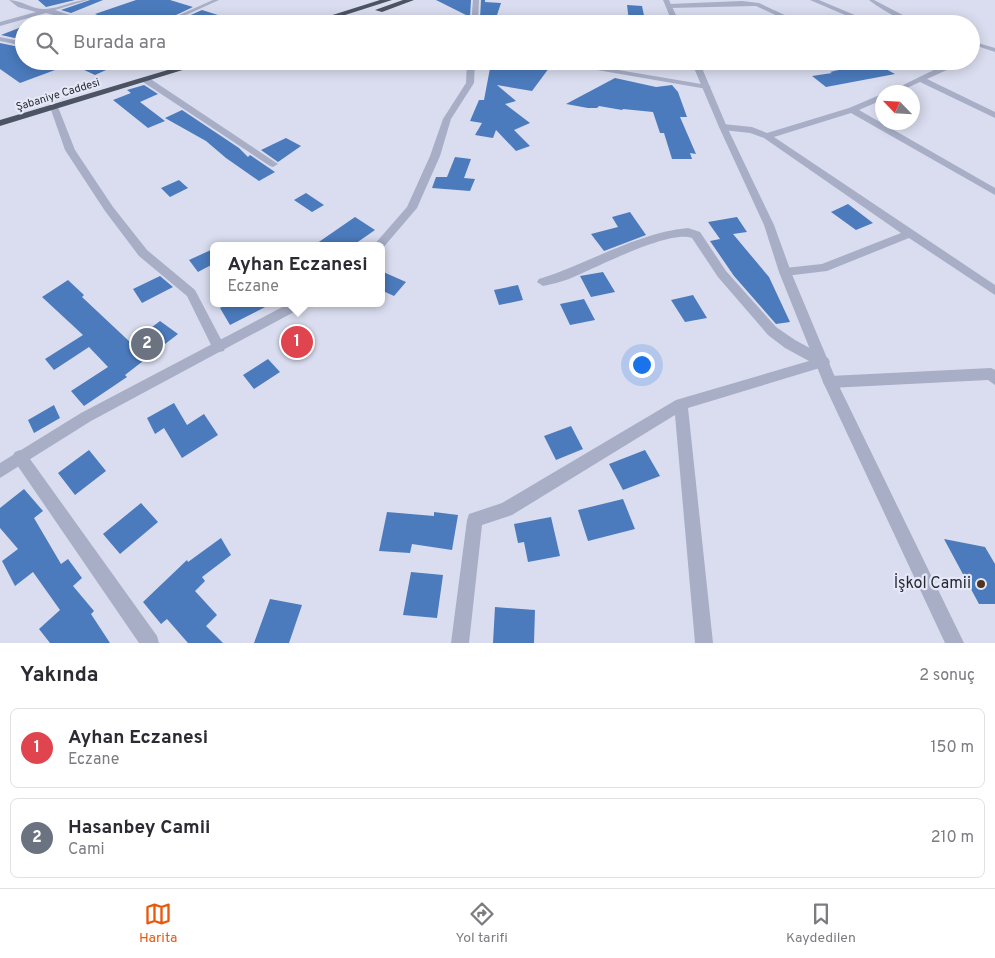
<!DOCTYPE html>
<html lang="tr">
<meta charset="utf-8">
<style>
:root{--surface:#fff;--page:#f7f7f7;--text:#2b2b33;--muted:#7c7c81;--line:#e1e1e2;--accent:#ea580c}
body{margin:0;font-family:Overpass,sans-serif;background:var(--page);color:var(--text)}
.compass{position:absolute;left:875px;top:85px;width:45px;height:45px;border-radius:50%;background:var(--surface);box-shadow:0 2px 12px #0003;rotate:295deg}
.you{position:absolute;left:641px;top:364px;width:18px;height:18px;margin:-12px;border:4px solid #fff;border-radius:50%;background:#1a73e8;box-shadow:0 0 0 8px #1a73e833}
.badge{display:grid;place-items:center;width:32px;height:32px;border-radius:50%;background:var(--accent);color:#fff;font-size:16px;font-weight:700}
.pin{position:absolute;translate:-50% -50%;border:2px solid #fff;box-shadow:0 1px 5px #0006}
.popup{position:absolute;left:210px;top:242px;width:175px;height:65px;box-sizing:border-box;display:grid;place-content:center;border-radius:8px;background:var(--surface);filter:drop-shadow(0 1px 4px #0005);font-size:16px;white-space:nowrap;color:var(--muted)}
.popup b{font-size:19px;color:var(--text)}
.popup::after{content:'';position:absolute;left:50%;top:100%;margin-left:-10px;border:10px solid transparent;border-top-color:var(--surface)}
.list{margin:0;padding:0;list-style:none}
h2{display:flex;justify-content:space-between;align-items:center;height:65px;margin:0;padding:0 20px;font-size:21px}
h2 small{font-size:16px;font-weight:400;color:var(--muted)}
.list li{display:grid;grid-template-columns:32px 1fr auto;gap:15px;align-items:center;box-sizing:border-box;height:80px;margin:0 10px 10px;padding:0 10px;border:1px solid var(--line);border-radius:8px}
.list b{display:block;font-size:19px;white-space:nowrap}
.list p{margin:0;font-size:16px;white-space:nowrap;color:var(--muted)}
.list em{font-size:16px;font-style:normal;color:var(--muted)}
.icon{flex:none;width:28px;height:28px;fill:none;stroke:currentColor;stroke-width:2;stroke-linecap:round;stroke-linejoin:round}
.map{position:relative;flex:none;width:995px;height:643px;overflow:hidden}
.search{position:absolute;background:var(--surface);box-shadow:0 2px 12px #0003;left:15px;right:15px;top:15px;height:55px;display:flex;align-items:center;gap:12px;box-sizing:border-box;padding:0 18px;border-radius:28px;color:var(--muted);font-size:19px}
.sheet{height:245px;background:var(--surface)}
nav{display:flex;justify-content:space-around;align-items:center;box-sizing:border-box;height:70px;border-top:1px solid var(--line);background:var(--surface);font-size:14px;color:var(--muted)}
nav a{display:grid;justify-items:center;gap:2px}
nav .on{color:var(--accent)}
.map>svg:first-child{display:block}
.building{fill:#4b7bbd}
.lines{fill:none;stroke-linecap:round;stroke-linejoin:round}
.service{fill:#a7aec6;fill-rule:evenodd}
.minor{fill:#a7aec6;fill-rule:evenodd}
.tertiary{fill:#a7aec6;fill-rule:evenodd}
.trunk{fill:#4c5464;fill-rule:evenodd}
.poi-dot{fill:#523420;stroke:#e6e8f8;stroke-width:2}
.labels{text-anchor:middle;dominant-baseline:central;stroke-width:4.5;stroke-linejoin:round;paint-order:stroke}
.far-street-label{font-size:11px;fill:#272c34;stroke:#e6e8f8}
.near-poi-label{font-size:16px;fill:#272c34;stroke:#e6e8f8;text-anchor:end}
</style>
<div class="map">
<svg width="995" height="643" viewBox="0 0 995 643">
<rect width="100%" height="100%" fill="#daddef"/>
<path class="building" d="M38,0H75L46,7Z
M90,0H103L71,13L61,10Z
M136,0H170L193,7L157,24H117L95,14Z
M436,0H471L470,17Z
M481,0H485V2L501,3L496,18H480Z
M627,5L642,6L645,20L629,21Z
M202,10L237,21V24H171Z
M24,26V40L1,35Z
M0,43L24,48V61L55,70L20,83L0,69Z
M65,61H126L95,75Z
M514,61H537L552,64L532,91L497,85L516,101L505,104L530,123L514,130L530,146L516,151L496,130L493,138L475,135L482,123L470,121L479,100H484L491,63L512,64Z
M873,62L895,74L826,87L812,76L832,73L830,72Z
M615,78L656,87L672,85L678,92L687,117H680L696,154L690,153L692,159H672L664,133H660L653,112L623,109L622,110L599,106L597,108H588L566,104Z
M144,85L158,94L140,102L165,121L148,128L113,100L131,93L127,90Z
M182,110L239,148L248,157L250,155L275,172L259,181L226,158L206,141L165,118Z
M286,138L301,146L278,162L261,150Z
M455,157L471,159L464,178L475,179L470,191L432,188L436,177H447Z
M179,180L188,188L170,197L161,188Z
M306,193L324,205L312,212L294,200Z
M848,204L873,223L856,230L831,212Z
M630,212L646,235L604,251L591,234L618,227L612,217Z
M355,217L375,230L352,246H313Z
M737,217L747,232L733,234L769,277L790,322L776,324L734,276L710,241L720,239L708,222Z
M213,249V264L198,272L189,260Z
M381,271L406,282L394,296L381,290Z
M603,272L615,292L591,297L580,276Z
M160,276L173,287L142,303L133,289Z
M68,280L84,295L82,297L131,343L160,321L178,334L125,375L127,377L84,406L71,391L108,367L89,347L54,370L45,359L83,335L42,297Z
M518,285L523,300L499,305L494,290Z
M693,295L707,318L685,322L671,300Z
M584,299L595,320L570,325L560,304Z
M230,303H273L230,325L220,308Z
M268,359L280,372L254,389L243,375Z
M174,403L187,425L204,414L218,435L182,458L164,428L155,434L147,418Z
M54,405L60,418L34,433L28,420Z
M571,426L583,449L556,460L544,436Z
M89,450L106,471L75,495L58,473Z
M645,450L660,476L623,490L609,464Z
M24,489L43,511L34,518L61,564L68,559L82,578L73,586L94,611L91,614L110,643H50L39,629L60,610L33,572L15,586L2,561L18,549L0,528V508Z
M623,499L635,529L588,541L578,510Z
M141,503L158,522L120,554L103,534Z
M387,512L434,516V512L458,515L452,550L412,544L410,553L379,551Z
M551,517L560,556L528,562L524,542L518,543L514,524Z
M221,538L231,555L202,577L205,581L195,591L217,615L206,626L223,643H188L167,619L161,624L143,602L187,560L188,562Z
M944,539L985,547L995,564V604H979Z
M411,572L443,575L437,618L403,615Z
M270,599L302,605L289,643H254Z
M495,607L535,610L534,643H493Z"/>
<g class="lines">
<path class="service" d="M213,0H219L166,24H159Z
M869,0H874L920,24C906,24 880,9 869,0Z
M971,41L995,48V52L971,44Z"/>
<path class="minor" d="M9,0C21,0 33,10 46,9C61,8 73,0 88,0L55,10L97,24H87L46,13L0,26V22L36,12L18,7Z
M810,0H819L876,24H866Z
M742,1L759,3L804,24H795L756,6L669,8L666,6L669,4Z
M0,37L24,42V46L0,41Z
M175,61H183V62L179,64Z
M545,61H565L707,85L711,87L707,89Z
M710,61H736L697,67L693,65Z
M952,61H960V64L927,79L995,112V118L920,82L898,92H889Z
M143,78H149L278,164L273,167L270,166L143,82Z
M882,94V100L859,110L995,188V195L851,113L774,137L995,285V295L909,238L827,271L785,276L779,272L785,268L822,264L901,233L764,138L750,133L723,130L719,127L723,124L752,127L767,133L849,108Z
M51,105L58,107L75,150L113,207L147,250L195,290L225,347L224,351L219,352L214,351L187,296L139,256L105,211L65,150L50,107Z
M688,228L700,232L726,271L776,327L795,340L828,358L830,362L828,366L823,367L688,408L713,643H695L675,415L512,515L482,525L469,643H451L467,520L469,514L502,503L676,400L809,361L785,348L768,335L718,277L692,238C669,229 594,269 569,279C561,282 552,284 543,286L537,282L539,279C588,264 636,233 688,228Z
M991,368L995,370V385L988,380L830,388L825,386L823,382L825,378L830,376Z
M20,450L25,452L157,636L159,643H139L15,462L12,457L15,452Z"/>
<path class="tertiary" d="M473,0H479L478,24H471Z
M663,0H669L680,24H673Z
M467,61H475L474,83L451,119L440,156L417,208L382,249L381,246H373L407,207L430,156L443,119L466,83Z
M691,61H699L727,127L774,225L791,272L837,382L964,643H945L823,382L779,272L764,225L719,127Z
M290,303H307L305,306L91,421L0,478V463L81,413Z"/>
<path class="trunk" d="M380,0H392L317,24H304Z
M403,0H414L382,12L375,10Z
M198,61H212L0,126V120Z"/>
</g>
<circle class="poi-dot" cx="981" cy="584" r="5"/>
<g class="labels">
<g class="far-street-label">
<text transform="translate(58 95) rotate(-17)">Şabaniye Caddesi</text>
</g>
<g class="near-poi-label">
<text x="971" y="584">İşkol Camii</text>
</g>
</g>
</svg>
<svg class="compass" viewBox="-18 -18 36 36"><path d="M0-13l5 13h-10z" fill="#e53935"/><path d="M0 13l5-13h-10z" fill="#7c7c81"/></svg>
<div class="you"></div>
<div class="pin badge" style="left:297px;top:342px;background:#e0444e">1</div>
<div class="popup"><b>Ayhan Eczanesi</b>Eczane</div>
<div class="pin badge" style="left:147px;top:344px;background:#6b7280">2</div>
<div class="search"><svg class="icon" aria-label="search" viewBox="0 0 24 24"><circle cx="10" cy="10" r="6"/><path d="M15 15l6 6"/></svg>Burada ara</div>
</div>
<section class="sheet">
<h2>Yakında<small>2 sonuç</small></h2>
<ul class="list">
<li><span class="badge" style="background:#e0444e">1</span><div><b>Ayhan Eczanesi</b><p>Eczane</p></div><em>150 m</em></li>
<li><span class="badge" style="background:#6b7280">2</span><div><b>Hasanbey Camii</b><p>Cami</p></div><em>210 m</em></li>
</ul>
</section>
<nav>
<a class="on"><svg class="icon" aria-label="map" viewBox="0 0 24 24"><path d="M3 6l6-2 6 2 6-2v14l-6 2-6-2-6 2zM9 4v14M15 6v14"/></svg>Harita</a>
<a><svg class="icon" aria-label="directions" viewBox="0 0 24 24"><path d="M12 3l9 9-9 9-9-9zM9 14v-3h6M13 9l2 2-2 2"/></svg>Yol tarifi</a>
<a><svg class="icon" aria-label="saved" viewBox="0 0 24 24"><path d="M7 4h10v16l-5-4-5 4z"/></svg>Kaydedilen</a>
</nav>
